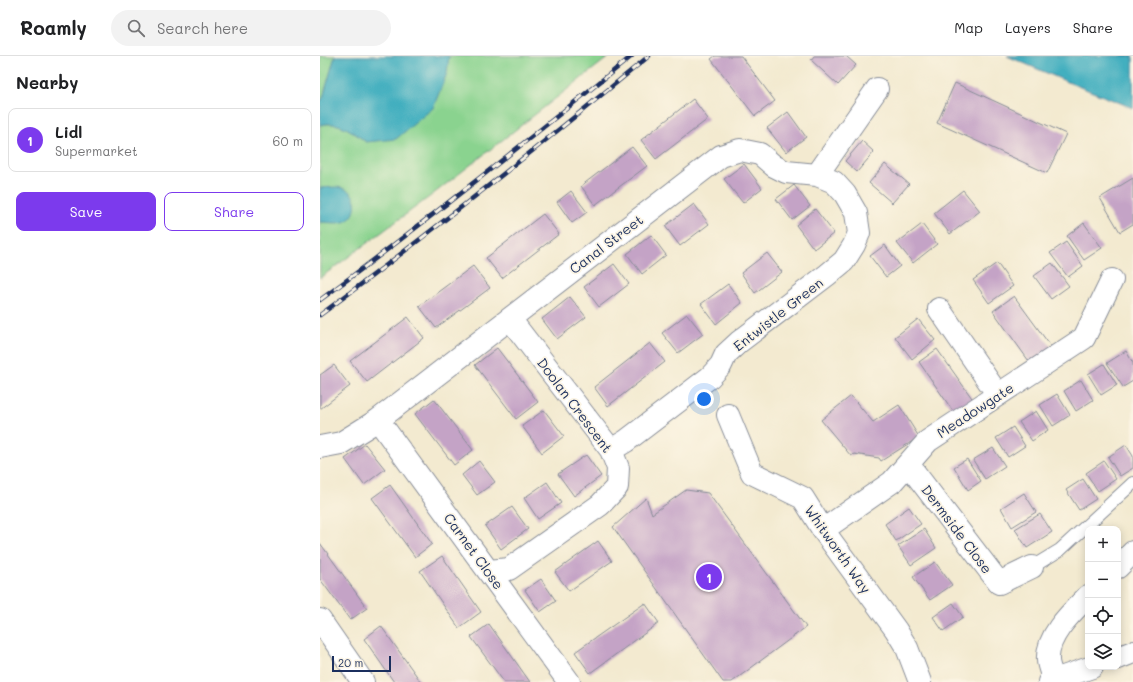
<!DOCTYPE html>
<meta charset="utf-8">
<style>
:root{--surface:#fff;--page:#f2f2f2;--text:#202124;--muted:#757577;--line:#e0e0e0;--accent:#7c3aed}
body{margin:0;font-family:Mali,sans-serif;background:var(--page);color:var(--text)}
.controls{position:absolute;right:12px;bottom:12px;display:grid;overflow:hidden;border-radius:8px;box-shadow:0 2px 10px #0003}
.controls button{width:36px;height:36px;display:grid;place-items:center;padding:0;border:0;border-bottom:1px solid var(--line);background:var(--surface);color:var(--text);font:20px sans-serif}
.scale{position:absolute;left:12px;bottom:10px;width:59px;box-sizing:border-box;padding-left:4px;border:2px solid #1b2f5e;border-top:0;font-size:11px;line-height:14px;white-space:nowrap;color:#1b2f5e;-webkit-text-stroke:3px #fcf5e5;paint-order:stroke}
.you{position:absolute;left:384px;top:343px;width:14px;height:14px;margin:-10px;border:3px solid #fff;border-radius:50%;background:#1a73e8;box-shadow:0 0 0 6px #1a73e833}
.badge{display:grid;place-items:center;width:26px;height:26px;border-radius:50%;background:var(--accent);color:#fff;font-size:13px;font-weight:700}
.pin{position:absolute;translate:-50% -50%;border:2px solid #fff;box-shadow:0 1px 4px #0006}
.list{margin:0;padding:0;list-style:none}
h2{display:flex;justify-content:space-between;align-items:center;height:52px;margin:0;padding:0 16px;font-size:17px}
h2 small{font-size:13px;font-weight:400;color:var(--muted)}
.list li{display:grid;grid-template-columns:26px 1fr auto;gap:12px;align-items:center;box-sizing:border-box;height:64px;margin:0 8px 8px;padding:0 8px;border:1px solid var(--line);border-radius:8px}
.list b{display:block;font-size:15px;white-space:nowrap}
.list p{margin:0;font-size:13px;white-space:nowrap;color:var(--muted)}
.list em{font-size:13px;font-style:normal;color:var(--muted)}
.actions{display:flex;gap:8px;padding:12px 16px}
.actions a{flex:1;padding:9px 0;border:1px solid var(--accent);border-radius:8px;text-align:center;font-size:14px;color:var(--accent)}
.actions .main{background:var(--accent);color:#fff}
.icon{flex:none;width:22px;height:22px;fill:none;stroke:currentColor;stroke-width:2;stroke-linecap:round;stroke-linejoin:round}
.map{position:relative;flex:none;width:813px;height:626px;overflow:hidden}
header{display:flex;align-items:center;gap:24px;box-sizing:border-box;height:56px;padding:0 20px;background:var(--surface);border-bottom:1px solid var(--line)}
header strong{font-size:19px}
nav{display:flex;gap:22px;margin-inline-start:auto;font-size:14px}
.search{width:280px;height:36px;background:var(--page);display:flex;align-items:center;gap:10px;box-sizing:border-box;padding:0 14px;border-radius:22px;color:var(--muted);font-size:15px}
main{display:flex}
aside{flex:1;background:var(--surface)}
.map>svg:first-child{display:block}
.green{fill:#8ad38f;stroke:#528176}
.water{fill:#42afbf;stroke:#2e6f8e}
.building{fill:#c4a3c6}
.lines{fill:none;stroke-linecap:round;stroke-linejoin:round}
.lane-casing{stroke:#878c97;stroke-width:14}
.street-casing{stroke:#878c97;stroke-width:24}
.secondary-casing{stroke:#878c97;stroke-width:24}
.lane{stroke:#fff;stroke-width:12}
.street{stroke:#fff;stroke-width:22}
.secondary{stroke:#fff;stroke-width:22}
.rail-casing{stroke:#1b2f5e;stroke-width:4.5}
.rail{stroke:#fcf5e5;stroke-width:3;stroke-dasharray:9;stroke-linecap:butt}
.labels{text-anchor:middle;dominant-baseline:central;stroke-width:3.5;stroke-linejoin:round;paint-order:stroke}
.street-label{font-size:14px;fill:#1b2f5e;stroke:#fcf5e5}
</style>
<header>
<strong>Roamly</strong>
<div class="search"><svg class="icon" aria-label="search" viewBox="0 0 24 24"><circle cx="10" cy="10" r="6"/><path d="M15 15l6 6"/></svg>Search here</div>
<nav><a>Map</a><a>Layers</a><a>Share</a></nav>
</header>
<main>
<aside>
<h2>Nearby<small></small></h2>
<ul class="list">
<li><span class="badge">1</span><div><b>Lidl</b><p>Supermarket</p></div><em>60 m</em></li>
</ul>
<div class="actions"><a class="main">Save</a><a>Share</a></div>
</aside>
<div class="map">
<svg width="813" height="626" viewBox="0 0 813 626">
<rect width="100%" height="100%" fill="#fcf5e5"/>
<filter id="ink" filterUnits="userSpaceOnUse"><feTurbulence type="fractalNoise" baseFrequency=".025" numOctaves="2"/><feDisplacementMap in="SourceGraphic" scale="8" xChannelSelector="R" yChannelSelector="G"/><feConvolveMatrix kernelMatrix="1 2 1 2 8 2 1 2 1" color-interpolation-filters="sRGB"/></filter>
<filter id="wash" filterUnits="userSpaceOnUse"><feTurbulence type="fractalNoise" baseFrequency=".012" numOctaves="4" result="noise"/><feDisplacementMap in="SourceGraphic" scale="16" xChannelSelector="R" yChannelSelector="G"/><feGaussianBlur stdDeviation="0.9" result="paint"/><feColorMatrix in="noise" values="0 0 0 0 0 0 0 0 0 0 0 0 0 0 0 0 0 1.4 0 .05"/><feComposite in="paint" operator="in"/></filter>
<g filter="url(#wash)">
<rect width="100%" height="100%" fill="#f3ead0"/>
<path class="green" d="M0,0H15L3,42L0,46Z
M129,0H290L112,139L0,222V166C18,166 36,169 35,145L22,132H0V69C19,64 32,75 46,86Z"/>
<path class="water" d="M15,0H129L127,17L113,52L76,83L46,86C32,75 19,64 0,69V46L3,42Z
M687,0H813V52L750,27Z
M0,132C7,132 15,130 22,132C37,135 40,156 28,164C20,169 9,166 0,166Z"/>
<g id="blocks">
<path class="building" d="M395,0H421L455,45L435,60L391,3Z
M494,0H526L536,9L518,29L491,4Z
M635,27L746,78L727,117L617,67Z
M373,43L388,63L336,103L321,84Z
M468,56L486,81L466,96L447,72Z
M542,85L554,96L537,116L525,105Z
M312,91L327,110L275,149L261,130Z
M424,108L442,132L423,147L404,123Z
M565,108L589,128L572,147L549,127Z
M813,122V168L800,176L780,142Z
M474,129L490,150L472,164L456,143Z
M643,134L660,155L630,178L614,157Z
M251,135L267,156L252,167L237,146Z
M374,148L389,168L360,190L345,170Z
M495,153L514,177L494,193L476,169Z
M223,158L239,178L182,222L166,202Z
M764,167L782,192L764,204L747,180Z
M602,168L617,188L593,207L577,187Z
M331,179L346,199L322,218L307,198Z
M746,186L763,210L748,221L730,197Z
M565,189L580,210L566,221L550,200Z
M447,197L462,216L435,237L421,217Z
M677,207L693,230L669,247L653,224Z
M732,207L749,230L731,243L714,220Z
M294,208L309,228L279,251L264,231Z
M153,210L170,232L116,272L99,250Z
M408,228L422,247L396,268L381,248Z
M694,240L732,292L711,308L673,255Z
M250,241L266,261L237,283L222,263Z
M367,258L383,278L358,297L342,277Z
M88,261L104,282L47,326L30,305Z
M598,263L615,284L592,303L575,281Z
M330,287L345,306L288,350L274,331Z
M177,292L218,346L196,363L155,309Z
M617,293L654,345L635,358L599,306Z
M806,295L813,307V325L803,331L787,307Z
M784,308L797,329L781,339L768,318Z
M14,309L30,330L0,353V319Z
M761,324L773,344L756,355L744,335Z
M737,338L750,359L733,370L720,349Z
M531,340L553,366L579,349L599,381L561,405L559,402L534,398L531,400L501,364Z
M114,343L153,394L134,409L95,358Z
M224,354L244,380L222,397L202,370Z
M716,355L728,374L712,385L699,366Z
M693,371L705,390L688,401L676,382Z
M45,388L65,413L44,429L25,403Z
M806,389L813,400V412L800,420L788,401Z
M673,392L685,410L665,423L653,404Z
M266,399L281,420L254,440L238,418Z
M647,403L661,425L648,434L634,411Z
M159,405L175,426L157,439L142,419Z
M784,405L796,423L778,435L766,417Z
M763,423L776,443L759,454L746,434Z
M227,426L241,447L218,463L204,442Z
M70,429L112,488L95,501L52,442Z
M366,434L388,437L486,571L412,626H403L293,471L326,442L332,458Z
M704,437L716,456L692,471L681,452Z
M192,451L208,473L181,493L165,470Z
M589,451L601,468L576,485L565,468Z
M720,458L732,476L707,492L695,473Z
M604,473L616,492L591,509L578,490Z
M278,485L292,505L249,535L235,516Z
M0,487L47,552L30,564L0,523Z
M122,500L161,556L139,572L100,515Z
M615,506L632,529L610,544L593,521Z
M221,523L236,545L220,556L205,534Z
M325,547L339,567L270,617L255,596Z
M633,547L643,561L623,575L613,561Z
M169,568L210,626H184L151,581Z
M61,570L101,626H74L44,583Z"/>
</g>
</g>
<g filter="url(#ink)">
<use href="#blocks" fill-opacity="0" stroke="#878c97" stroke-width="1"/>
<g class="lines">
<defs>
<path id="lane" d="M712,511L740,494L813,427"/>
<path id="street" d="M497,119L557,33
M619,253L678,339
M408,359L432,417L483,442L503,474L576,574L587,592L600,626
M58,364L249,626
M0,391L21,387L58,364L401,100L420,94L440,98L454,110L466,116L497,119L514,126L525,138L536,157L539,177L534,189L524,205L507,219L419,286L406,298L401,309L390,321L306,385L291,394
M588,408L679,527L712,511
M503,474L572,426L608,385L764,282L792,224
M798,511L813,496
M169,515L189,513L280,449L297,431L298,412L291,394L190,263
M0,564L43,626
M734,624C732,618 728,610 728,604C726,580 752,556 768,540"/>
<path id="secondary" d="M798,602L813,596
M729,626L772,611"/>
</defs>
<use href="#lane" class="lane-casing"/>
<use href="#street" class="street-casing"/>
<use href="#secondary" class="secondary-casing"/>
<use href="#lane" class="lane"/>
<use href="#street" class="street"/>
<use href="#secondary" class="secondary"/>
<defs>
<path id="rail" d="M0,244C106,166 209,83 312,0
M0,259C112,176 221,89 329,0"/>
</defs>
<use href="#rail" class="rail-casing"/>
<use href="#rail" class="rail"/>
</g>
</g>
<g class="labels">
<g class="street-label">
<text transform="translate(286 188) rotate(-37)">Canal Street</text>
<text transform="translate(458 258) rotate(-38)">Entwistle Green</text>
<text transform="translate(255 349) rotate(53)">Doolan Crescent</text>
<text transform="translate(655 354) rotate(-33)">Meadowgate</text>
<text transform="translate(637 473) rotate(53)">Dermside Close</text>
<text transform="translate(518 493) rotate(55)">Whitworth Way</text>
<text transform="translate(154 495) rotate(54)">Carnet Close</text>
</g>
</g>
</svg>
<div class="controls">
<button>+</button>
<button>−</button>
<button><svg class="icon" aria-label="locate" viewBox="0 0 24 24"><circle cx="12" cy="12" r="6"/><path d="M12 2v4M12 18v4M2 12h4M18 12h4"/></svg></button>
<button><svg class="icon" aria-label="layers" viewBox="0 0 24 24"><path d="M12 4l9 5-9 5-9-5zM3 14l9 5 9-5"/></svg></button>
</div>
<div class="scale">20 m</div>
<div class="you"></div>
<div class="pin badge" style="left:389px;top:521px">1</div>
</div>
</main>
